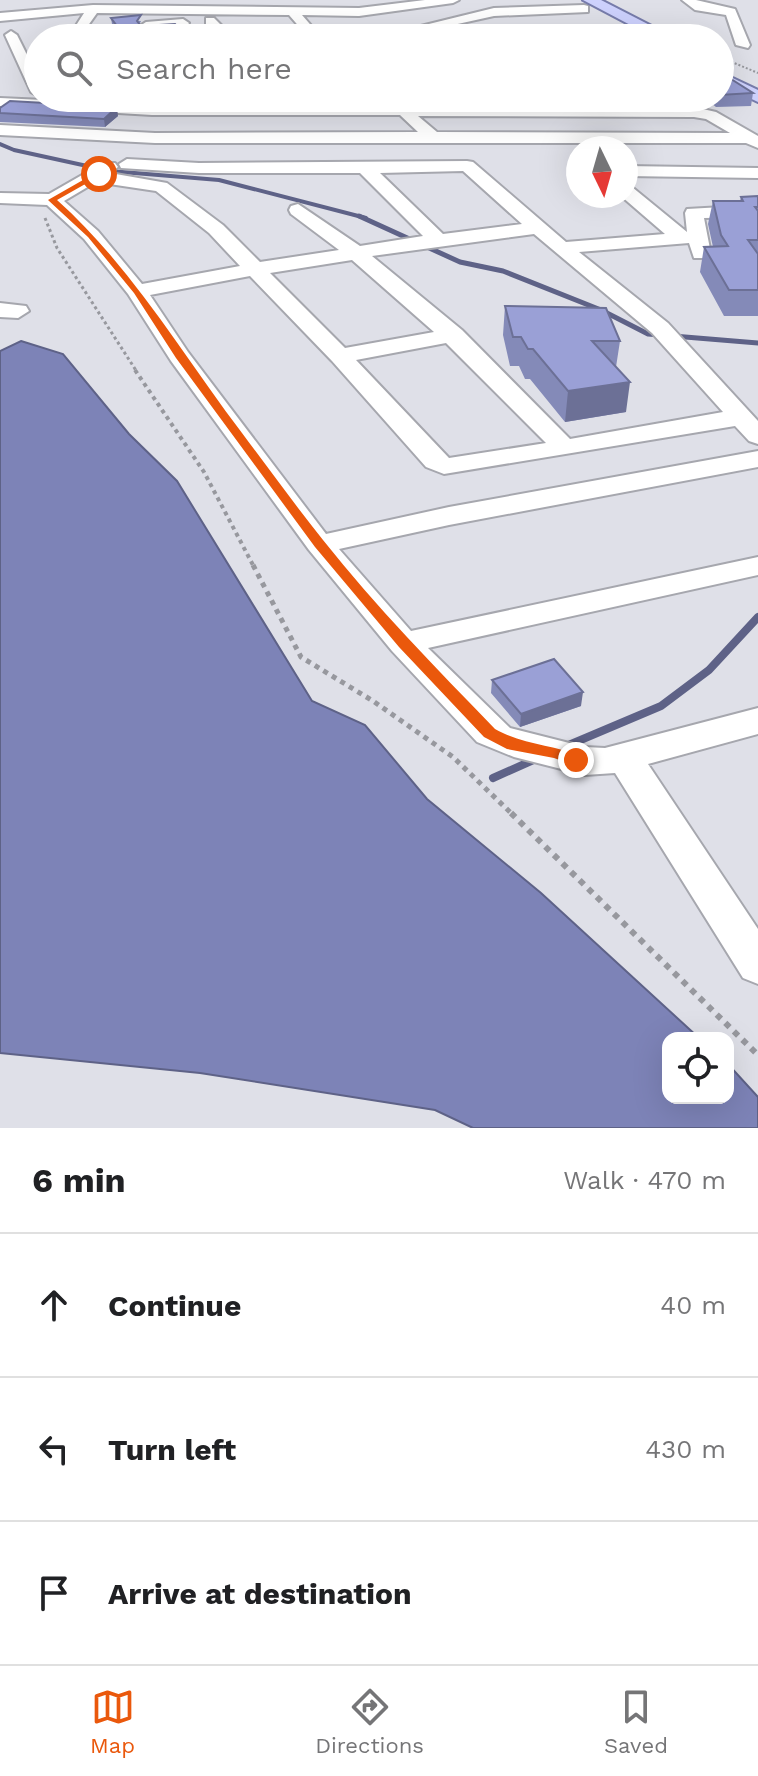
<!DOCTYPE html>
<meta charset="utf-8">
<style>
:root{--surface:#fff;--page:#f2f2f2;--text:#202124;--muted:#757577;--line:#e0e0e0;--accent:#ea580c}
body{margin:0;font-family:"Work Sans",sans-serif;background:var(--page);color:var(--text)}
.controls{position:absolute;right:24px;bottom:24px;display:grid;overflow:hidden;border-radius:16px;box-shadow:0 8px 32px #0002}
.controls button{width:72px;height:72px;display:grid;place-items:center;padding:0;border:0;border-bottom:2px solid var(--line);background:var(--surface);color:var(--text);font:40px sans-serif}
.compass{position:absolute;left:566px;top:136px;width:72px;height:72px;border-radius:50%;background:var(--surface);box-shadow:0 8px 32px #0002;rotate:175deg}
.stop{position:absolute;width:24px;height:24px;margin:-18px;border:6px solid #ea580c;border-radius:50%;background:#fff}
.stop.end{background:#ea580c;border-color:#fff;box-shadow:0 2px 8px #0008}
.list{margin:0;padding:0;list-style:none}
h2{display:flex;justify-content:space-between;align-items:center;height:104px;margin:0;padding:0 32px;font-size:34px}
h2 small{font-size:26px;font-weight:400;color:var(--muted)}
.list li{display:grid;grid-template-columns:52px 1fr auto;gap:24px;align-items:center;box-sizing:border-box;height:144px;padding:0 32px;border-top:2px solid var(--line)}
.list b{display:block;font-size:30px;white-space:nowrap}
.list em{font-size:26px;font-style:normal;color:var(--muted)}
.icon{flex:none;width:44px;height:44px;fill:none;stroke:currentColor;stroke-width:2;stroke-linecap:round;stroke-linejoin:round}
.map{position:relative;flex:none;width:758px;height:1128px;overflow:hidden}
.search{position:absolute;background:var(--surface);box-shadow:0 8px 32px #0002;left:24px;right:24px;top:24px;height:88px;display:flex;align-items:center;gap:20px;box-sizing:border-box;padding:0 28px;border-radius:44px;color:var(--muted);font-size:30px}
.sheet{height:536px;background:var(--surface)}
nav{display:flex;justify-content:space-around;align-items:center;box-sizing:border-box;height:112px;border-top:2px solid var(--line);background:var(--surface);font-size:22px;color:var(--muted)}
nav a{display:grid;justify-items:center;gap:4px}
nav .on{color:var(--accent)}
.map>svg:first-child{display:block}
.water{fill:#7d83b7;stroke:#5e6287;stroke-width:2}
.lines{fill:none;stroke-linecap:round;stroke-linejoin:round}
.stream-far2{stroke:#5e6287;stroke-width:4}
.stream-far1{stroke:#5e6287;stroke-width:5}
.stream{stroke:#5e6287;stroke-width:8}
.minor-casing{stroke:#a6a7ae;stroke-width:4}
.major-casing{stroke:#777cab;stroke-width:4}
.path-far4{stroke:#97989e;stroke-width:2;stroke-dasharray:2 2;stroke-linecap:butt}
.path-far3{stroke:#97989e;stroke-width:3;stroke-dasharray:3 3;stroke-linecap:butt}
.path-far2{stroke:#97989e;stroke-width:4;stroke-dasharray:4 4;stroke-linecap:butt}
.path-far1{stroke:#97989e;stroke-width:5;stroke-dasharray:5 5;stroke-linecap:butt}
.path{stroke:#97989e;stroke-width:6;stroke-dasharray:6 6;stroke-linecap:butt}
.minor{fill:#fff;fill-rule:evenodd}
.major{fill:#cdd1fd;fill-rule:evenodd}
.wall{fill:#848ab8}
.shaded-wall{fill:#6c7096}
.building{fill:#9aa0d6;stroke:#6c7096;stroke-width:2}
.route{fill:#ea580c}
</style>
<div class="map">
<svg width="758" height="1128" viewBox="0 0 758 1128">
<rect width="100%" height="100%" fill="#dfe0e8"/>
<path class="water" d="M21,341L63,354L129,434L177,481L312,701L365,725L427,799L541,893L699,1038H668V1098H728V1064L758,1097V1128H473L435,1110L200,1073L0,1053V351Z"/>
<g class="lines">
<path class="stream-far2" d="M0,144L14,150L110,171L219,180L366,218"/>
<path class="stream-far1" d="M359,216L460,262L503,271L601,310L648,334L660,335
M673,336L758,343"/>
<path class="stream" d="M564,747L661,706L709,670L758,617
M493,778L538,758"/>
<defs>
<path id="minor" d="M425,0H459L453,3L359,16L302,15L322,38H309L289,15L97,13L87,27L91,38H79L75,27L84,13L0,21V13L93,5L359,8Z
M682,0H696L735,9L750,45L748,48L736,45L726,15L695,10Z
M584,5L588,6V12L494,16L394,38L380,36L494,8Z
M206,18H214L234,38H221L206,24Z
M183,19L189,23L187,26L155,29L161,38H148L140,26L146,22Z
M637,30V36L633,37L552,38L549,35L555,31Z
M11,31L17,35L38,77V96L31,92L5,35Z
M488,34L497,35L498,38H482Z
M0,98L152,105L390,106L392,102L397,100L408,106L694,107L716,112L758,136V148L746,143H155L0,135V125L155,133L418,132L400,115H152L0,106ZM418,116L694,117L706,119L730,133L437,132Z
M127,159L199,163L467,161L473,162L566,242L665,234L621,196H626V186L632,187L687,232L685,213L687,209L758,205V217L704,218L711,254L708,258H694L689,243L579,252L668,323L758,421V444L749,441L735,426L444,474L426,467L332,361L250,276L150,295L188,352L326,534L449,507L758,451V467L449,525L339,549L411,631L758,557V575L428,648L510,728L585,747L605,748L758,708V734L648,764L758,929V984L743,978L615,773L585,775L514,757L477,742L392,651L309,550L171,361L128,294L84,239L47,205L0,203V193L49,194L103,163H115L118,167L110,173L167,183L223,225L260,262L339,250L291,214L289,210L291,206L298,204L360,246L423,236L360,173H199L121,168L119,164ZM463,171L522,224L443,234L380,173ZM96,182L156,191L209,233L240,266L142,284L98,231L64,201ZM534,234L652,333L723,412L570,439L462,330L372,256ZM352,260L434,332L345,348L270,273ZM446,343L546,443L449,458L356,360Z
M626,166L758,168V178L626,176Z
M0,303L26,306L29,311L18,318L0,317Z"/>
<path id="major" d="M583,0H601L675,38H655Z
M720,72L758,90V102L720,84Z"/>
</defs>
<use href="#minor" class="minor-casing"/>
<use href="#major" class="major-casing"/>
<path class="path-far4" d="M720,57L758,73"/>
<path class="path-far3" d="M45,218L57,248L137,372"/>
<path class="path-far2" d="M135,370L204,472L254,567"/>
<path class="path-far1" d="M253,565L301,657L373,701L453,757L513,815"/>
<path class="path" d="M511,813L758,1055"/>
<use href="#minor" class="minor"/>
<use href="#major" class="major"/>
</g>
<path class="wall" d="M111,18L141,21L139,25L147,34H161L160,25L184,33V38H122L112,24Z
M720,72L753,93L751,106L716,107L705,98H720Z
M203,98H309L308,103L204,102Z
M0,108L118,116L105,127L0,122Z
M758,196V316H724L700,272L704,247H713L708,224L713,201H740L741,197Z
M505,306L620,341L616,367L626,412L565,422L530,379H525L519,366H510L503,335Z
M492,680L581,706L520,727L491,693Z"/>
<path class="shaded-wall" d="M184,33V38H126Z
M117,107L118,116L105,127L104,119Z
M630,382L626,412L565,422L568,391Z
M583,692L581,706L520,727L521,714Z"/>
<path class="building" d="M141,15L137,21L147,34H162L160,25L175,24L184,33L126,38L111,18Z
M311,31L309,37L310,38H224L227,33Z
M720,72L753,93L720,95Z
M10,101L117,107L104,119L0,113V108Z
M758,196V207H755L758,211V240H748L758,254V290H729L704,247L728,246L721,235L713,201H743L741,197Z
M505,306L606,308L620,341H592L630,382L568,391L533,349H528L521,337H513Z
M554,659L583,692L521,714L492,680Z"/>
<path class="route" d="M97,172L103,174L57,200C132,267 182,354 242,433C269,469 295,505 323,540C376,607 436,668 495,729C521,744 553,745 582,756V764L576,766L554,758L507,749L484,737L399,647L315,547L176,358L134,293L88,237L48,200Z"/>
</svg>
<div class="controls">
<button><svg class="icon" aria-label="locate" viewBox="0 0 24 24"><circle cx="12" cy="12" r="6"/><path d="M12 2v4M12 18v4M2 12h4M18 12h4"/></svg></button>
</div>
<svg class="compass" viewBox="-18 -18 36 36"><path d="M0-13l5 13h-10z" fill="#e53935"/><path d="M0 13l5-13h-10z" fill="#757577"/></svg>
<div class="stop" style="left:99px;top:174px"></div>
<div class="stop end" style="left:576px;top:760px"></div>
<div class="search"><svg class="icon" aria-label="search" viewBox="0 0 24 24"><circle cx="10" cy="10" r="6"/><path d="M15 15l6 6"/></svg>Search here</div>
</div>
<section class="sheet">
<h2>6 min<small>Walk · 470 m</small></h2>
<ul class="list">
<li><svg class="icon" aria-label="ahead" viewBox="0 0 24 24"><path d="M12 20V5M6 11l6-6 6 6"/></svg><div><b>Continue</b></div><em>40 m</em></li>
<li><svg class="icon" aria-label="left" viewBox="0 0 24 24"><path d="M17 20v-9H6M10 6l-5 5 5 5"/></svg><div><b>Turn left</b></div><em>430 m</em></li>
<li><svg class="icon" aria-label="arrive" viewBox="0 0 24 24"><path d="M6 21V4h12l-3 4 3 4H6"/></svg><div><b>Arrive at destination</b></div></li>
</ul>
</section>
<nav>
<a class="on"><svg class="icon" aria-label="map" viewBox="0 0 24 24"><path d="M3 6l6-2 6 2 6-2v14l-6 2-6-2-6 2zM9 4v14M15 6v14"/></svg>Map</a>
<a><svg class="icon" aria-label="directions" viewBox="0 0 24 24"><path d="M12 3l9 9-9 9-9-9zM9 14v-3h6M13 9l2 2-2 2"/></svg>Directions</a>
<a><svg class="icon" aria-label="saved" viewBox="0 0 24 24"><path d="M7 4h10v16l-5-4-5 4z"/></svg>Saved</a>
</nav>
